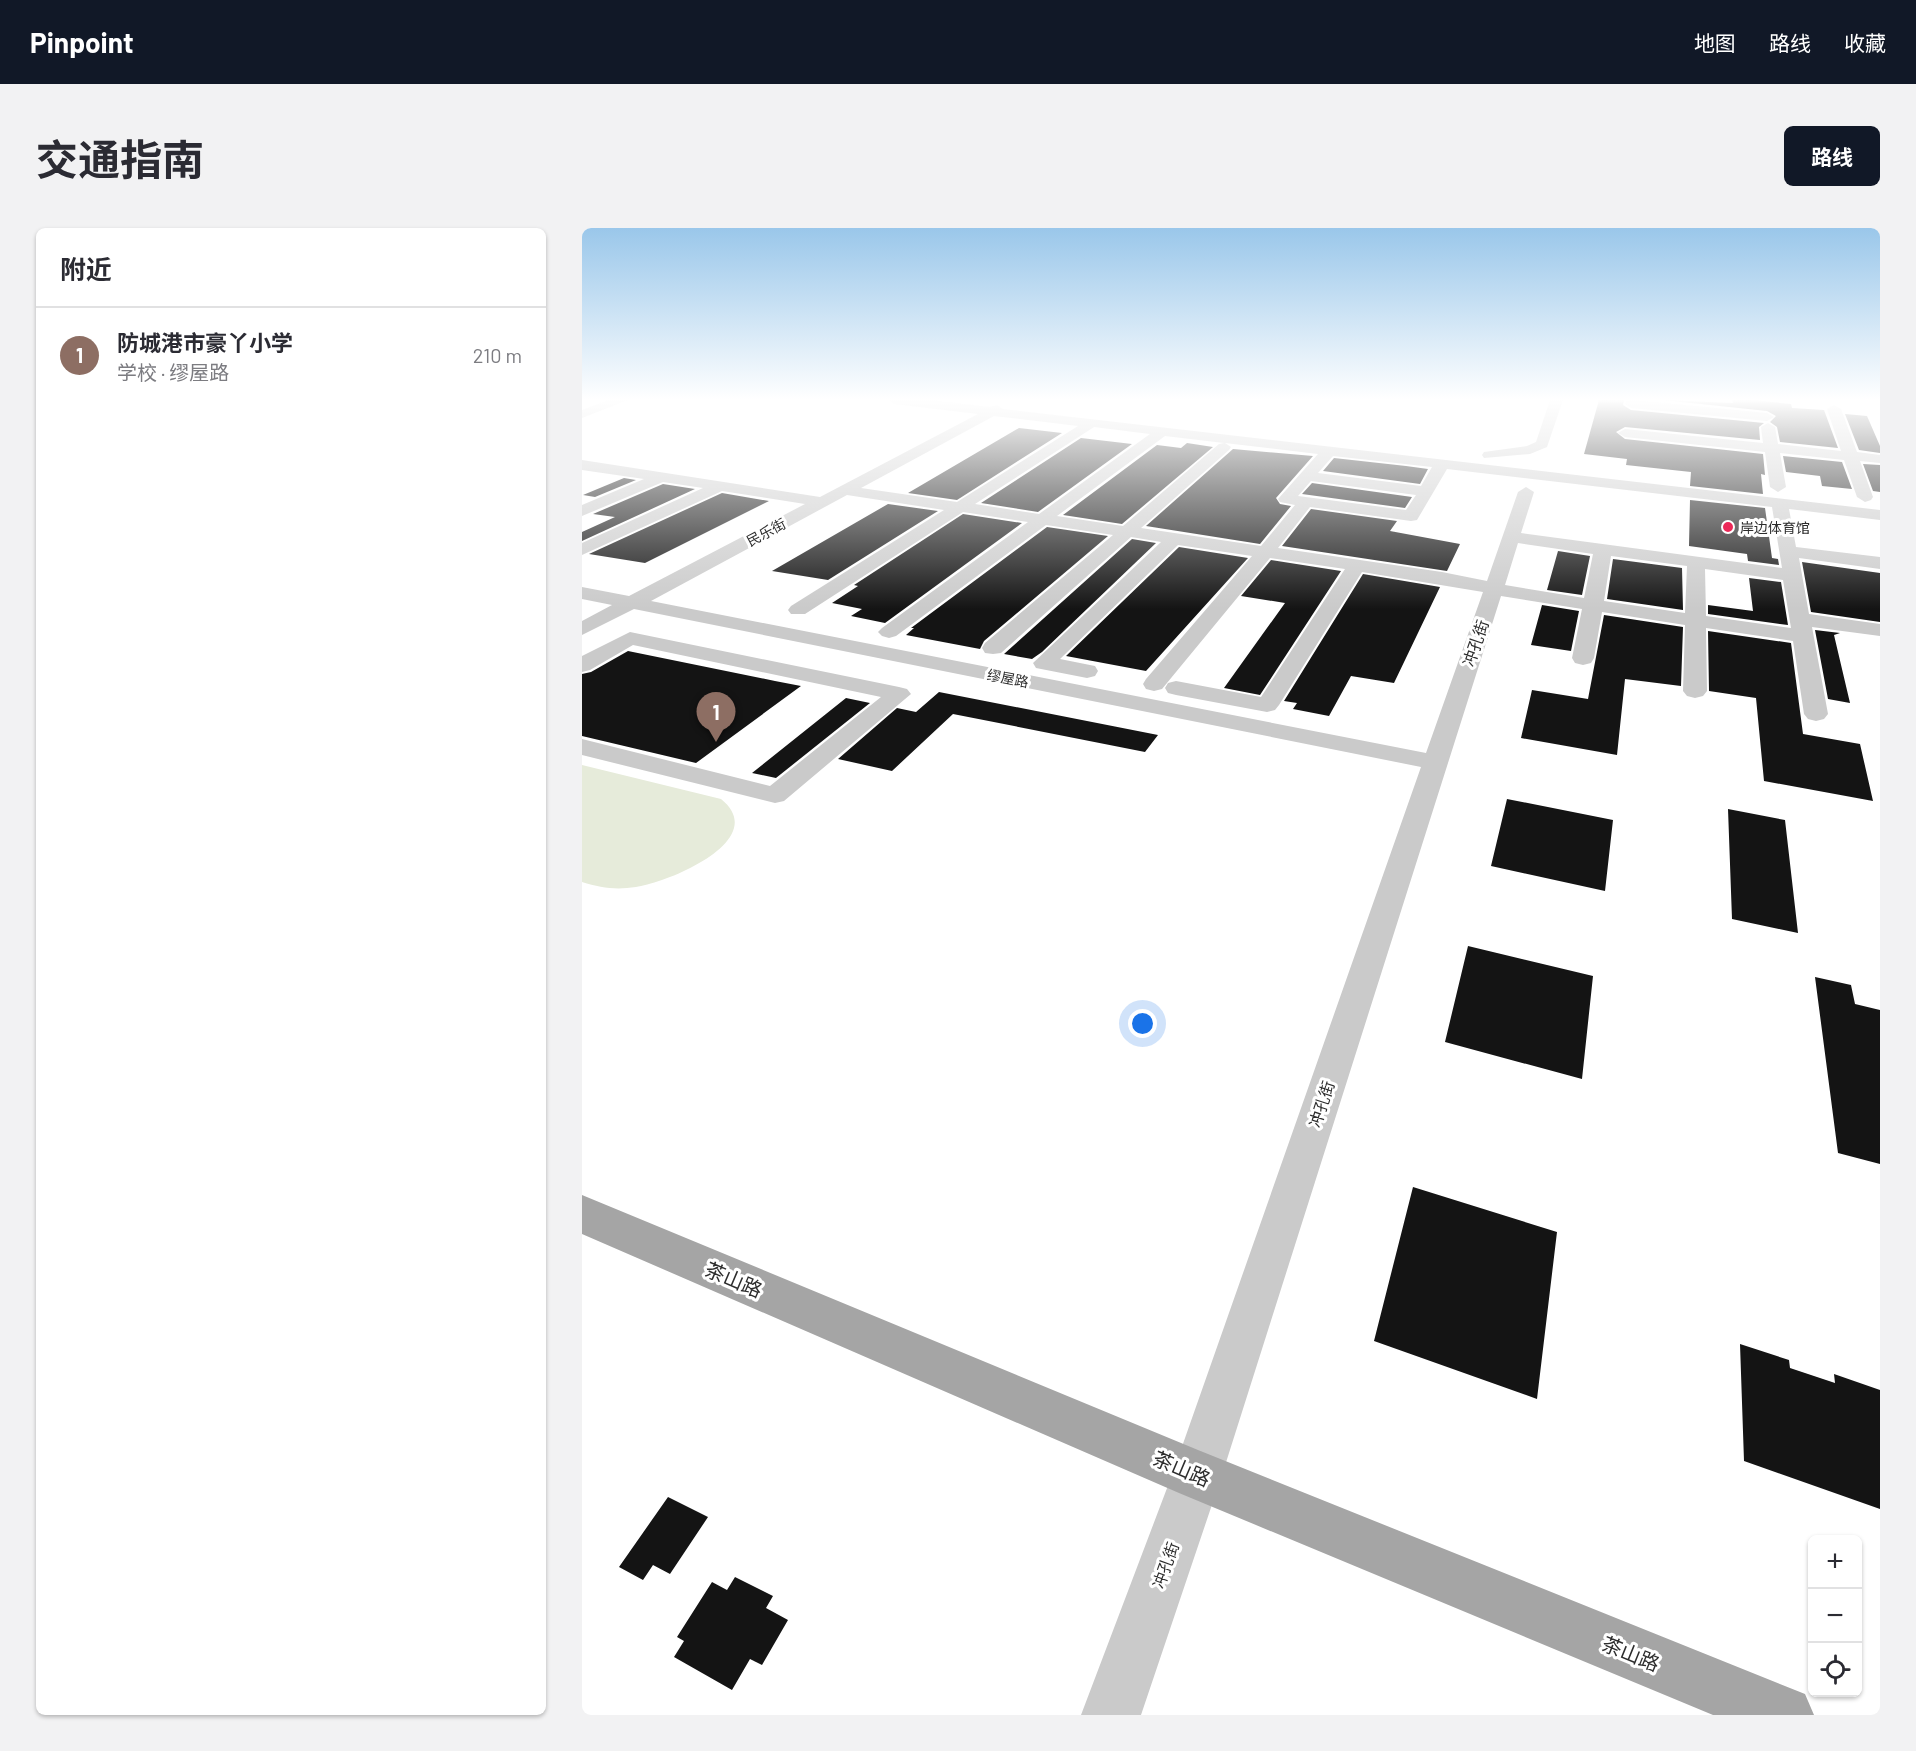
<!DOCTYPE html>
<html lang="zh">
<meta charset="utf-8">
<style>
:root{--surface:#fff;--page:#f2f2f3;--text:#2b2b33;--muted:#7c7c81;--line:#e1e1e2;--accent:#111827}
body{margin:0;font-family:Barlow,"Noto Sans SC",sans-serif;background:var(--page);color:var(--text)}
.controls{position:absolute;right:18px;bottom:18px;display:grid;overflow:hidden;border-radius:9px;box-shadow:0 2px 4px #0004}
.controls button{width:54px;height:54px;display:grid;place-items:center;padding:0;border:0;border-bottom:2px solid var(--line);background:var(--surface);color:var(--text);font:30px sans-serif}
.you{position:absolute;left:561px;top:796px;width:21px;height:21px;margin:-15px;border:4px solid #fff;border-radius:50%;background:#1a73e8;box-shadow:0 0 0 9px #1a73e833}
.badge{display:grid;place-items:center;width:39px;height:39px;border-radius:50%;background:var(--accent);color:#fff;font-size:20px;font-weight:700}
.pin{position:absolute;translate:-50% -50px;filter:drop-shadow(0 2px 3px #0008)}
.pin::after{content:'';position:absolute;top:32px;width:21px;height:18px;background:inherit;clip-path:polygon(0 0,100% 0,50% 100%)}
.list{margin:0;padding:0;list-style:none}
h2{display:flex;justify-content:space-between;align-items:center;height:78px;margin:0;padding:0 24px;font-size:26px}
h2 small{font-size:20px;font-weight:400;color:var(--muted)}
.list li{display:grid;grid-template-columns:39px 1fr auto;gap:18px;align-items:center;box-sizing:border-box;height:96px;padding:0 24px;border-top:2px solid var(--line)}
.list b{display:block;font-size:22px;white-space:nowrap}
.list p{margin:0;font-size:20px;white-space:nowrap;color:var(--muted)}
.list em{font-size:20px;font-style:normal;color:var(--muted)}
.icon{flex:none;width:33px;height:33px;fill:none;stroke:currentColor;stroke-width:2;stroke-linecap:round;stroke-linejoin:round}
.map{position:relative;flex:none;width:1298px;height:1487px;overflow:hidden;border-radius:9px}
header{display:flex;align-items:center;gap:36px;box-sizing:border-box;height:84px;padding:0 30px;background:var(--accent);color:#fff}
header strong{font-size:28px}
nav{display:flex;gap:33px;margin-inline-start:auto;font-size:21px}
.intro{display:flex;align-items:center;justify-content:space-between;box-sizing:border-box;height:144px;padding:0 36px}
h1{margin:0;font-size:42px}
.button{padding:15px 27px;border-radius:9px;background:var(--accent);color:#fff;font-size:21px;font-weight:700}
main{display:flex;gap:36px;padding:0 36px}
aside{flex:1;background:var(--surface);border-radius:9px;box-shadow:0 2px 4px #0004}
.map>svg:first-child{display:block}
.green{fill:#e6ebda}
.building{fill:#141414}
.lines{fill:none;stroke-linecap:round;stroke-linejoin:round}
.minor{fill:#cacaca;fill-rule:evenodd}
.major{fill:#a5a5a5;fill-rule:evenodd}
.poi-dot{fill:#ec2858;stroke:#fff;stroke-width:2}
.labels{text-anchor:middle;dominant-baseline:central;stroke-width:6;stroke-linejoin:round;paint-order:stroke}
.far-poi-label{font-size:14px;fill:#2d2d2d;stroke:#fff;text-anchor:start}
.far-street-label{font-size:14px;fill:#2d2d2d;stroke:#fff}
.street-label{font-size:16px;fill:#2d2d2d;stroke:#fff}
.near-street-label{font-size:20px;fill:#2d2d2d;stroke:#fff}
</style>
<header>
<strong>Pinpoint</strong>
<nav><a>地图</a><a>路线</a><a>收藏</a></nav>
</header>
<div class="intro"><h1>交通指南</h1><a class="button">路线</a></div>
<main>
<aside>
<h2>附近<small></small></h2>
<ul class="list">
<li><span class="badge" style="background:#8d6e63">1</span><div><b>防城港市豪丫小学</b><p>学校 · 缪屋路</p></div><em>210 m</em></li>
</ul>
</aside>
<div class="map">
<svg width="1298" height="1487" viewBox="0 0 1298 1487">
<rect width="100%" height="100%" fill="#fff"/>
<path class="green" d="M0,537L139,571C190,612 85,655 54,659C34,662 19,660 0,654Z"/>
<path class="building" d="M1017,172H1042L1041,177L1049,182L1182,195L1177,199L1178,212L1043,199L1034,204L1043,211L1181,226L1183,247L1179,246L1181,266L1108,258L1109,244L1044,237L1045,231L1002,226Z
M1081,172L1151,175L1150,172H1170L1209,176L1210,180L1242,182L1256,220L1198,214L1195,199L1188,194L1194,188L1185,183Z
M1263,186L1285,188L1298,218V225L1277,222Z
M437,200L480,205L375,272L326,265Z
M499,210L550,216L456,284L399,275Z
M605,215L631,219L540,296L481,287L575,217L599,220Z
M651,221L731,228L694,270L698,276L709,278L678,316L564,298Z
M1201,228L1260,234L1270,261L1240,258L1238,248L1204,244Z
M752,230L824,238L846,241L838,256L741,243Z
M1281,236L1298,237V264L1291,263Z
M42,250L54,252L13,269L1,267Z
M730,255L830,269L823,280L720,266Z
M81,256L113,261L0,313V304L33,289L11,286Z
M140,265L187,273L63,335L7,326Z
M1108,272L1183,280L1190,330L1196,331L1197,337L1166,333L1165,326L1107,318Z
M306,276L356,283L246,352L190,343Z
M729,281L815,293L808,303L878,316L865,343L700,318Z
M381,286L440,295L303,395L269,388L280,381L250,375L276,358L272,357Z
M465,299L526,308L402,413L398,421L324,407L332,400H329Z
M550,311L574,315L460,424L450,431L422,426Z
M597,319L666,330L564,443L484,428Z
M976,323L1008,328L1000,367L965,362Z
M1031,331L1100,340L1101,382L1025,371Z
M689,332L759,343L678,467L642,460L703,375L659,368Z
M1220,334L1298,345V394L1229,384Z
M781,346L858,359L812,455L769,448L747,488L711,481L715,475L702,473Z
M1167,350L1199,354L1206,397L1126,386V377L1171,383Z
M960,377L997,383L989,423L949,417Z
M1022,387L1101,399L1099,458L1043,451L1035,527L939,510L950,462L1006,471Z
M1233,402L1258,405L1252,407L1268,475L1246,471Z
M1126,403L1209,415L1221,506L1278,516L1291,573L1182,553L1174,470L1127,463Z
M46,423L193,453L219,458L114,535L0,508V446L9,444Z
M357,464L576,507L563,524L371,486L310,543L256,531L315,480L334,484Z
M264,470L288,475L194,550L170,545Z
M925,571L1031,592L1023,663L909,638Z
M1146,581L1203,592L1216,705L1150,691Z
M886,718L1011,748L1000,851L863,814Z
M1233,749L1269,757L1273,776L1298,782V936L1256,925Z
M831,959L975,1004L955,1171L792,1113Z
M1158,1116L1207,1132L1208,1140L1253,1155L1252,1146L1298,1162V1281L1162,1233Z
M86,1269L126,1289L88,1346L71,1337L61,1352L37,1339Z
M153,1349L191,1368L184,1380L206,1392L180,1437L168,1431L150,1462L92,1429L102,1413L95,1409L130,1354L145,1362Z"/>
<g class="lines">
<path class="minor" d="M26,172H46L0,190V182Z
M306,172H350L408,179L415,177L421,181L1298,282V292L1207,281L1214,319L1298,329V341L1217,330L1227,386L1298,396V408L1230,399L1246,486L1242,491L1234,493L1226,491L1222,486L1211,413L1124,400L1125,463L1121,468L1113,470L1105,468L1101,463L1103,397L1020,384L1012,430L1009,435L1001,437L993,435L990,430L1000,381L919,368L640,1247L559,1487H499L590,1247L839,539L52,381L0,407V393L30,377L0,371V359L47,368L223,276L140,263L0,327V315L121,260L81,254L0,288V277L62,251L0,242V232L238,269L396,186L312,176ZM412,188L496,198L375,274L279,260ZM512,199L568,206L457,286L393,276ZM583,208L642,215L637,216L541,298L475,288ZM643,215L736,226L696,271L698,274L713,277L679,318L559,300L647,222L649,219ZM751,228L850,239L839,258L736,245ZM865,241L1190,279L1200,340L939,305L952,264L944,259L936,264L905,353L860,344L696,320L728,279L829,293L835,292ZM729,253L834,267L824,282L716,268ZM265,267L362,282L209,378L206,382L209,386H223L381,284L446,294L300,400L296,404L300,408L307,410L314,408L464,297L531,307L403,415L400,420L403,425L411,426L419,425L549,309L579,314L451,435L454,440L505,450L513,448L516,443L513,438L478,431L596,317L670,328L564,451L561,456L564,461L572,463L580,461L688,330L763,341L679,469L594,453L586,455L583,460L586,465L594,467L685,484L693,482L697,477L780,344L901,364L844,525L69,373ZM936,315L1011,326L1002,370L923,357ZM1029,328L1105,338L1103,385L1022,373ZM1123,341L1201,352L1209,400L1124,388Z
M968,172H981L965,219L948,226L902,230L900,227L902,224L945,218L954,214Z
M1053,172L1185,185L1192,189L1185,193L1049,180L1043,176L1044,173Z
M1252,177L1259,181L1275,224L1298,227V235L1278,233L1291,269L1289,272L1283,274L1275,269L1262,232L1198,225L1204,259L1196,264L1188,259L1183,224L1043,209L1036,205L1043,201L1181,215L1179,199L1186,195L1193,199L1196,216L1259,223L1245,181Z
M48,404L317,459L325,461L329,466L202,573L193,575L0,527V511L188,558L299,469L51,417L8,442L0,444V428Z"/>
<path class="major" d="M0,967L616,1222L1223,1466L1232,1487H1131L597,1265L0,1006Z"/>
</g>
<linearGradient id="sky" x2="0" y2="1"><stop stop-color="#9ac7ea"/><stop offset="0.45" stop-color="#fff"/><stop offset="1" stop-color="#fff" stop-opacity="0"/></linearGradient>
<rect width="1298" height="381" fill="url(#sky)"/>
<circle class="poi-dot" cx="1146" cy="299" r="6"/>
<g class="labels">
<g class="far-poi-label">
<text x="1158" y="299">岸边体育馆</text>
</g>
<g class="far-street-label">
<text transform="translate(184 304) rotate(-28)">民乐街</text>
<text transform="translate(426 450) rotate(11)">缪屋路</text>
</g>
<g class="street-label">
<text transform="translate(893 415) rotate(-71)">冲孔街</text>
<text transform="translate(739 876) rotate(-72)">冲孔街</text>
<text transform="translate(583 1337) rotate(-70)">冲孔街</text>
</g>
<g class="near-street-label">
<text transform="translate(152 1051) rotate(23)">茶山路</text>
<text transform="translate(600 1240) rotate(23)">茶山路</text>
<text transform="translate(1049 1425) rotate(22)">茶山路</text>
</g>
</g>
</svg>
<div class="controls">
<button>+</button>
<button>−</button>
<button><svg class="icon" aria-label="locate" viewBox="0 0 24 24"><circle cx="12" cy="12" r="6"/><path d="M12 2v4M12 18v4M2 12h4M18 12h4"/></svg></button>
</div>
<div class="you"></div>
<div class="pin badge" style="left:134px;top:514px;background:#8d6e63">1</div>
</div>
</main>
